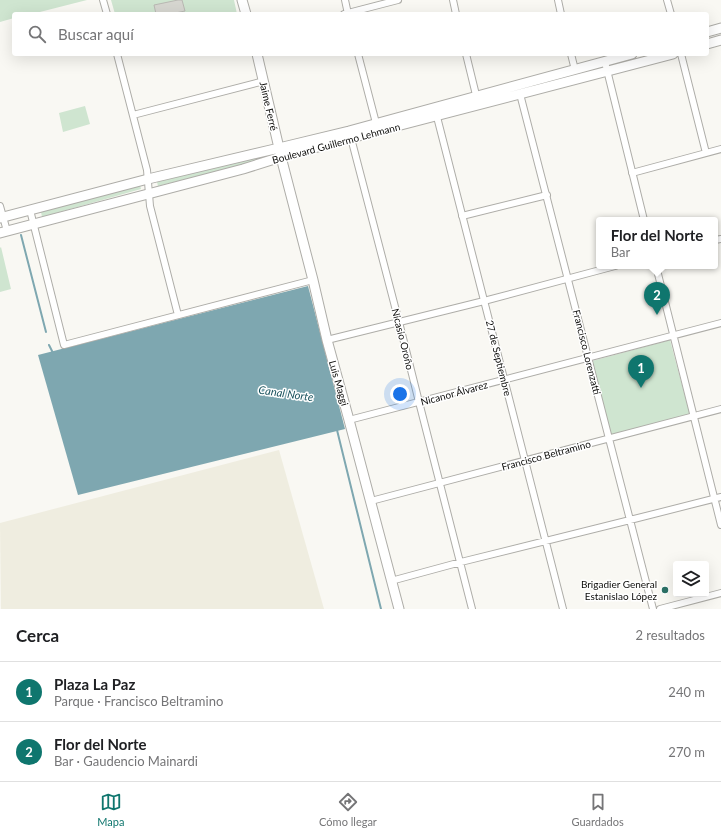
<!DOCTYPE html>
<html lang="es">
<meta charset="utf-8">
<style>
:root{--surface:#fff;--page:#f2f2f2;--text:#202124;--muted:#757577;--line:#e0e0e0;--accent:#0f766e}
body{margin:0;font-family:Lato,sans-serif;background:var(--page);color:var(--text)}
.controls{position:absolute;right:12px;bottom:12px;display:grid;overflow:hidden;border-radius:4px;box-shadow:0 4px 16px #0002}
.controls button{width:36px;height:36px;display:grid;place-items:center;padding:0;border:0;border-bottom:1px solid var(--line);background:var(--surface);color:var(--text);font:20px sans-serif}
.you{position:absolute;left:400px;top:394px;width:14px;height:14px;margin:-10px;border:3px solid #fff;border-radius:50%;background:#1a73e8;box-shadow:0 0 0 6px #1a73e833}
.badge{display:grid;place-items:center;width:26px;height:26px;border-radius:50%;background:var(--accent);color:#fff;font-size:13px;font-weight:700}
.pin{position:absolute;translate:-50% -33px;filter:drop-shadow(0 1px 2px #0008)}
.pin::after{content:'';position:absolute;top:21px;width:14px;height:12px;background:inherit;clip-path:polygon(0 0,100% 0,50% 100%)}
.popup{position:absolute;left:596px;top:217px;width:122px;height:52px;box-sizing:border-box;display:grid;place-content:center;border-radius:4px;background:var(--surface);filter:drop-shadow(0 1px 3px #0005);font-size:13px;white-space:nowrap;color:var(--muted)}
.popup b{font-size:15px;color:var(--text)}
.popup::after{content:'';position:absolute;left:50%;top:100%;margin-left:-8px;border:8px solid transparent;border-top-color:var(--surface)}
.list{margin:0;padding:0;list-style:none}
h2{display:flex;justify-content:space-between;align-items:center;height:52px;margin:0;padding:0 16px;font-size:17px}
h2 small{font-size:13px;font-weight:400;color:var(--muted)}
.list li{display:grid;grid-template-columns:26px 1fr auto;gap:12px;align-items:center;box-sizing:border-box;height:60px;padding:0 16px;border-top:1px solid var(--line)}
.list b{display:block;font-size:15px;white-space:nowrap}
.list p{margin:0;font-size:13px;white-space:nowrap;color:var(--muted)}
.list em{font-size:13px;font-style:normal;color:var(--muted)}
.icon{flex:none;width:22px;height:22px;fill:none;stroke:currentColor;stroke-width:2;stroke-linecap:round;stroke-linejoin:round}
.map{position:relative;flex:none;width:721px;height:609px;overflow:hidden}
.search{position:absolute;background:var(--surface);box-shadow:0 4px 16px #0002;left:12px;right:12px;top:12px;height:44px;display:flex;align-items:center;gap:10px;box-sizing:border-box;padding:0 14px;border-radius:4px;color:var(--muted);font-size:15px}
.sheet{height:172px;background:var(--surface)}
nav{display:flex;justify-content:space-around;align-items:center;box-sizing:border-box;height:56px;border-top:1px solid var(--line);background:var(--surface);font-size:11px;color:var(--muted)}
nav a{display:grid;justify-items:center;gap:2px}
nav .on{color:var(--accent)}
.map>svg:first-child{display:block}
.built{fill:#efede0}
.green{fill:#cfe5d0}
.water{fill:#7ea7b0}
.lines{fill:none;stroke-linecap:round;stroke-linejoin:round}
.stream{stroke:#7ea7b0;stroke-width:2}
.building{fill:#d6d6d0;stroke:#b9b8b3}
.street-casing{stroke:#aeada8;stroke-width:8}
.secondary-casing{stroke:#aeada8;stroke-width:11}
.street{stroke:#fff;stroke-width:6}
.secondary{stroke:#fff;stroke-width:9}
.poi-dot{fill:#2c7166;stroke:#fff;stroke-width:1.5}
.labels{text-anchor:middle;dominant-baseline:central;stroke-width:3;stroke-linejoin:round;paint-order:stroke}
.street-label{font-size:10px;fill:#0c0c0a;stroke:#fff}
.poi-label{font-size:10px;fill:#0c0c0a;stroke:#fff;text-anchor:end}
.water-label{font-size:11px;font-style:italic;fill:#17515c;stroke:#fff}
</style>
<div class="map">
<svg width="721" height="609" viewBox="0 0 721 609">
<rect width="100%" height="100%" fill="#f9f8f3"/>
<path class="built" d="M279,450L324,609H1L0,523Z"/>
<path class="green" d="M0,0H87L32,14H14V18L0,22Z
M111,0H234L237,14H115Z
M85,106L90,124L63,132L59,113Z
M268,154L269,158L158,186L157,182Z
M140,185L141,189L42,217L41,212Z
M1,247L11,289L0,292V248Z
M670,340L690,415L611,435L592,361Z"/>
<path class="water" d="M308,286L345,429L78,495L38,355Z"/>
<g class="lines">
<path class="stream" d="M21,235L46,332
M49,345L53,353
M337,430L381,609"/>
</g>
<path class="building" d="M178,0H182L185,11L171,14H156L154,5Z"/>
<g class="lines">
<defs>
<path id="street" d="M103,0L107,14
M345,0L348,14
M453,0L456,14
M558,0L561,14
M667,0L671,14
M344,14L398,0
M117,54L147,170L150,206L178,315
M358,54L376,123
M466,54L477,99
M571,54L575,70
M681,54L706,153
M605,62L644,220
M520,94L653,609
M436,113L563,609
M133,115L264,81
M351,138L399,322L419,402L472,609
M632,173L721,149
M0,206L7,231
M30,210L64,345L313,280
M462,216L547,195
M715,240L721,239
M656,266L721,525
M327,340L484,301L615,266
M349,420L721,323
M371,501L721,409
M391,581L461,562L630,520L721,497
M660,609L721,593"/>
<path id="secondary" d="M242,0L246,14
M707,32L721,28
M707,44L721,40
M257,54L279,148L281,157L313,280L327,340L349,420L399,609
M0,218L148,179L279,148L349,131L632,54
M0,233L243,169L281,157L351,138L673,54"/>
</defs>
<use href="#street" class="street-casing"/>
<use href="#secondary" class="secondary-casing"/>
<use href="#street" class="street"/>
<use href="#secondary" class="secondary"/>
</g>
<circle class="poi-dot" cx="665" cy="590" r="4"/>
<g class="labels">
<g class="street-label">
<text transform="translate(269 106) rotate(77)">Jaime Ferré</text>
<text transform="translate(336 143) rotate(-15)">Boulevard Guillermo Lehmann</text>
<text transform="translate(403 339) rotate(76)">Nicasio Oroño</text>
<text transform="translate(587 352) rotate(76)">Francisco Lorenzatti</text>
<text transform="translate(499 358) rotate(76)">27 de Septiembre</text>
<text transform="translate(339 383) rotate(74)">Luis Maggi</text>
<text transform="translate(454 393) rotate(-15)">Nicanor Álvarez</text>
<text transform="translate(546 455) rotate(-15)">Francisco Beltramino</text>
</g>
<g class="poi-label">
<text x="657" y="584">Brigadier General<tspan x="657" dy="12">Estanislao López</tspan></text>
</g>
<g class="water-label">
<text transform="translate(286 393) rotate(8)">Canal Norte</text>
</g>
</g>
</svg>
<div class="controls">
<button><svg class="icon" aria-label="layers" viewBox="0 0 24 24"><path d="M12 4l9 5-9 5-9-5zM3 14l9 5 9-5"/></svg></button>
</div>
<div class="you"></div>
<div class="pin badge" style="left:641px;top:388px">1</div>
<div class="pin badge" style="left:657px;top:315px">2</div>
<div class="popup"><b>Flor del Norte</b>Bar</div>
<div class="search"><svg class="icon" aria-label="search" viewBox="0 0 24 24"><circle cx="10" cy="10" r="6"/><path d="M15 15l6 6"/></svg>Buscar aquí</div>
</div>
<section class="sheet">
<h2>Cerca<small>2 resultados</small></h2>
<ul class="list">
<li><span class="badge">1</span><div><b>Plaza La Paz</b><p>Parque · Francisco Beltramino</p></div><em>240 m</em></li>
<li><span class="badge">2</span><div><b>Flor del Norte</b><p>Bar · Gaudencio Mainardi</p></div><em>270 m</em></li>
</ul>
</section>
<nav>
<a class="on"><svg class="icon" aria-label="map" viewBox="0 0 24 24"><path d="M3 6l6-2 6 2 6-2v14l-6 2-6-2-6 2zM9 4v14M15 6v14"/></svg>Mapa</a>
<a><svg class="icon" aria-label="directions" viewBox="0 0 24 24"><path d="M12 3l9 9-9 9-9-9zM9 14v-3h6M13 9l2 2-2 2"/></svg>Cómo llegar</a>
<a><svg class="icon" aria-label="saved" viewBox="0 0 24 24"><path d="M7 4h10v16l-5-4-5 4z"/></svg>Guardados</a>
</nav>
